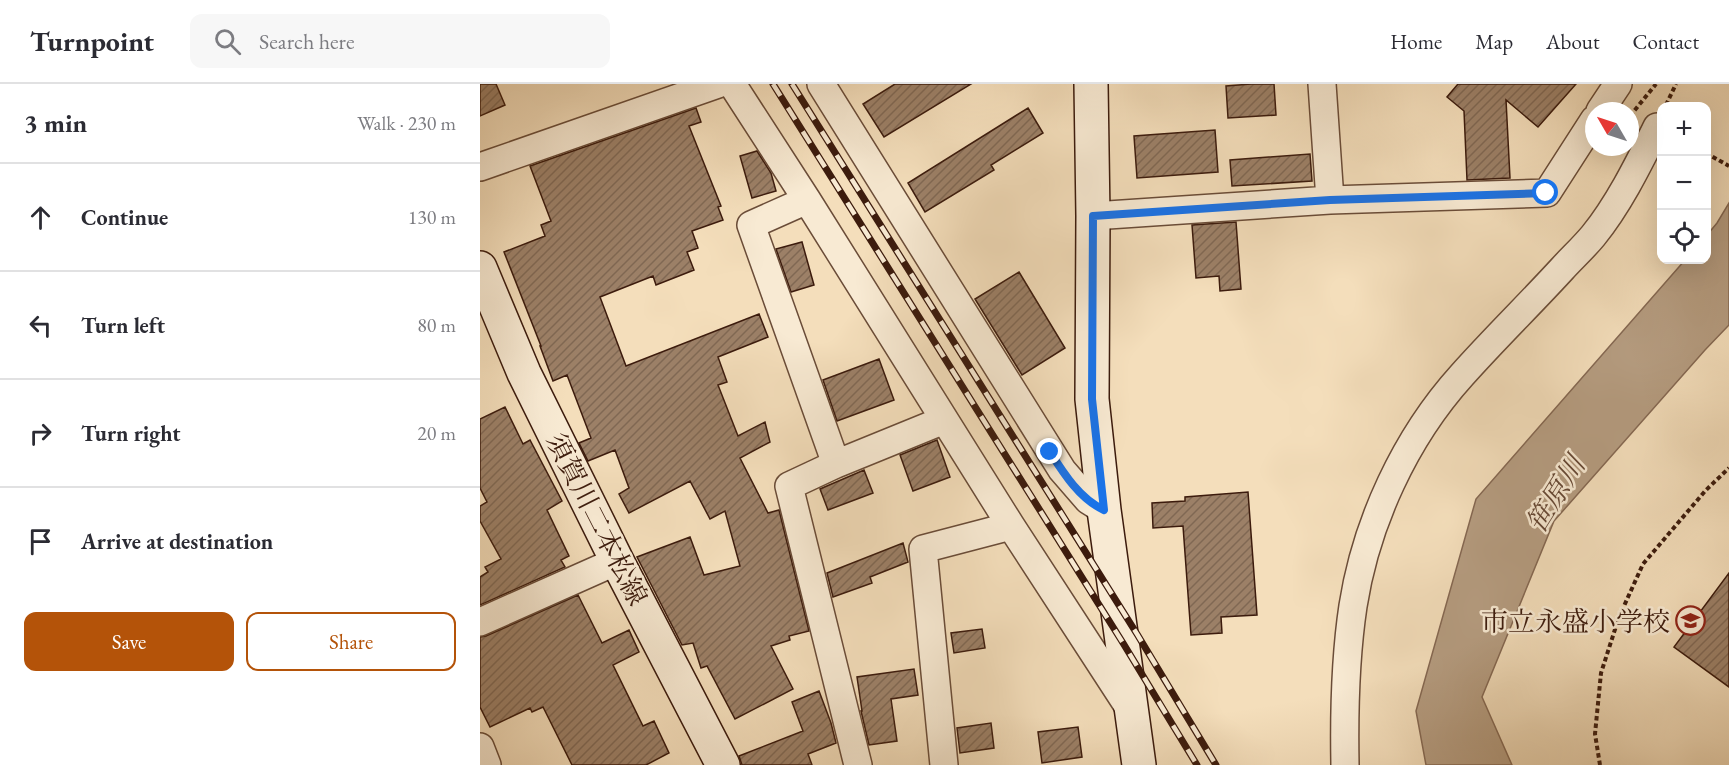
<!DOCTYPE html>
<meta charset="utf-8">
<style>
:root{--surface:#fff;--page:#f7f7f7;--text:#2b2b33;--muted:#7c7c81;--line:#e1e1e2;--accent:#b45309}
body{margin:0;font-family:"EB Garamond","Noto Serif JP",serif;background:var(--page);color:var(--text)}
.controls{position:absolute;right:18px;top:18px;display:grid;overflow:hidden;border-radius:12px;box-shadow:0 6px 24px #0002}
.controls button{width:54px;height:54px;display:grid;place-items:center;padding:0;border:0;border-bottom:2px solid var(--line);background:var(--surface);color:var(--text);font:30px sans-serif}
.compass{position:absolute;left:1105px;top:18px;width:54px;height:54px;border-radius:50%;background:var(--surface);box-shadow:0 6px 24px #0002;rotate:309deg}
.stop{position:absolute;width:18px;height:18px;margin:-14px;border:4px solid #1a73e8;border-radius:50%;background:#fff}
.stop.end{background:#1a73e8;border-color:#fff;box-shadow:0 2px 6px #0008}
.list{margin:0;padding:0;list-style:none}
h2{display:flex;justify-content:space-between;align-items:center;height:78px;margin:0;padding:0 24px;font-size:26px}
h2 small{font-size:20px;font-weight:400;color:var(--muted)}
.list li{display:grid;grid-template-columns:39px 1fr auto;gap:18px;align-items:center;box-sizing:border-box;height:108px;padding:0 24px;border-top:2px solid var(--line)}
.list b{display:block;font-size:22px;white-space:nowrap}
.list em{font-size:20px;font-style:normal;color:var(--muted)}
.actions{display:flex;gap:12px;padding:18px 24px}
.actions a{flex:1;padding:14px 0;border:2px solid var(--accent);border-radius:12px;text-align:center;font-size:21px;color:var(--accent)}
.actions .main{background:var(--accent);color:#fff}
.icon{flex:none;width:33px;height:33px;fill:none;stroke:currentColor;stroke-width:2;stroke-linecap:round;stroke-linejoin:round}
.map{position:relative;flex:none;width:1249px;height:681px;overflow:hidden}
header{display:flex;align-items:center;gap:36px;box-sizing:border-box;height:84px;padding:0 30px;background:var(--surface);border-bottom:2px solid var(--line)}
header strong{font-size:28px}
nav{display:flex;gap:33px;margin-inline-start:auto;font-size:21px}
.search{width:420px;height:54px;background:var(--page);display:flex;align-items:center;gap:15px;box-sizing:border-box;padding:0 21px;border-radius:12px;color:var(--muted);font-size:22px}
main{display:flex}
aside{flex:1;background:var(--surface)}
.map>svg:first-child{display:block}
.water{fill:#b59c80;stroke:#856852;stroke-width:1.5}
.building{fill:url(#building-hatch);stroke:#3c1b0d;stroke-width:1.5}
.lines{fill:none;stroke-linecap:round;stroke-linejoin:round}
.street-casing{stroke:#6a4c38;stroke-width:30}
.secondary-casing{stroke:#3c1b0d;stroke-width:36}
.path{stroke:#3c1b0d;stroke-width:4;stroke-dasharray:4.5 3;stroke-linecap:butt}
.street{stroke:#f8ead3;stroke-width:27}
.secondary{stroke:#f8ead3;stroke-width:33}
.rail-casing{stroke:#3c1b0d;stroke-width:7}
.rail{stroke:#f8ead3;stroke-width:4.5;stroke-dasharray:14;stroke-linecap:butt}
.route{stroke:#1a73e8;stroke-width:8}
.labels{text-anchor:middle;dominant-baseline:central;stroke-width:5;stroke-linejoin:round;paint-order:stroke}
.street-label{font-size:27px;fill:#3c1b0d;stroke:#f8ead3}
.poi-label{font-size:27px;fill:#3c1b0d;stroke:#f8ead3;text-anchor:end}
.water-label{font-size:28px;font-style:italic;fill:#664835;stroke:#f8ead3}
</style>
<header>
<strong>Turnpoint</strong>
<div class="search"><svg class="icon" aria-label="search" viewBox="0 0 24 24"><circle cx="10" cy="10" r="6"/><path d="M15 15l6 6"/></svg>Search here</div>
<nav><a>Home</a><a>Map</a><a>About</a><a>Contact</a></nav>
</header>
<main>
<aside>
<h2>3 min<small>Walk · 230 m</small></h2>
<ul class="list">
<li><svg class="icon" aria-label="ahead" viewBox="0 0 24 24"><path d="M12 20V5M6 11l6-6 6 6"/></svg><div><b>Continue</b></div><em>130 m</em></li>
<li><svg class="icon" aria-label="left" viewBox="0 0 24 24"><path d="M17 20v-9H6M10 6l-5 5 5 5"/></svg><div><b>Turn left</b></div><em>80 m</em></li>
<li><svg class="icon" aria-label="right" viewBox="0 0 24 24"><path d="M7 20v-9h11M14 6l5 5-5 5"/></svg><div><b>Turn right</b></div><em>20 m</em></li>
<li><svg class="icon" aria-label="arrive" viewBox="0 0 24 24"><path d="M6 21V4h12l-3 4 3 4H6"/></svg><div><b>Arrive at destination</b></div></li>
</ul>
<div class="actions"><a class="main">Save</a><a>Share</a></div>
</aside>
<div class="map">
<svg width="1249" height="681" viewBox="0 0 1249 681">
<defs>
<pattern id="building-hatch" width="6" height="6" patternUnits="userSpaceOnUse" patternTransform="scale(1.5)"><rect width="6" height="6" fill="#9c8067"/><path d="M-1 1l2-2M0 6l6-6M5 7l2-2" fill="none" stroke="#806853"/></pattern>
</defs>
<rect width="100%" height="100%" fill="#f4debb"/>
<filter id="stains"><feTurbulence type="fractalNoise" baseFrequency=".00333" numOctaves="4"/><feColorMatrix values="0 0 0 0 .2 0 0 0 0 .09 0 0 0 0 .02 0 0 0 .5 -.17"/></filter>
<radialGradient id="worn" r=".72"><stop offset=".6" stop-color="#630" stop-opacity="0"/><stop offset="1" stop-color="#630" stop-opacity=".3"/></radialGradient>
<path class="water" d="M1249,119V241L1225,266L1074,437L1002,613L1032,681H946L936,627L996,415L1205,176H1226L1227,151L1237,139Z"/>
<path class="building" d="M0,0H16L25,21L0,32Z
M415,0H491L404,53L383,20Z
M771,0H794L796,31L748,34L746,2Z
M978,0H1096L1058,43L1026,16L1030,94L987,96L984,27L967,13Z
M216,24L221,38L209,42L241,122L238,123L243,136L212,147L218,164L207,168L214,186L176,201L173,192L120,213L146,282L279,230L288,253L238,273L247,298L238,301L258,352L285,338L290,358L260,374L288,429L299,426L329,547L309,552L310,556L291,562L313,605L255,635L227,582L221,584L213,559L202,561L157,473L210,453L224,491L260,482L245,427L230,435L210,397L149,429L139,410L149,404L135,366L108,377L99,359L111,354L87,291L73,297L60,262H61L24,168L65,152L61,141L71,137L50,82Z
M548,24L563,49L511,81L514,86L445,128L428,99Z
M735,46L738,88L657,94L654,52Z
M277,67L291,89L296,107L272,114L260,72Z
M830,70L832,97L752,102L750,76Z
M756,138L761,205L740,207L739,192L716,194L712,141Z
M322,158L334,201L311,208L296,165Z
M539,188L585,264L542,291L495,215Z
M399,275L414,316L357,337L343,296Z
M25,323L43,360L50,356L82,417L67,426L89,472L81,476L85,483L0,521V493L8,488L5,483L21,475L0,437V422L7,418L0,404V335Z
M457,356L470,393L433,407L420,371Z
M384,386L393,409L348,426L340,405Z
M768,408L777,531L741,533L742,549L711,551L703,442L673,444L672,419L705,417V413Z
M423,459L428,478L390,493L392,499L353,513L347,489Z
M1249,489V603L1194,563Z
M98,511L122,559L149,546L159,568L133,581L163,642L174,637L189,669L166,681H92L63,623L52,628L50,624L10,643L0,623V553L6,552Z
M502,545L505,564L474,569L471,549Z
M434,585L438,611L411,615L417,657L389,661L381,627H382L377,593Z
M339,607L351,639L356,659L328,670L332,681H262L259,672L323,647L312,618Z
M511,639L514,664L480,669L477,644Z
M598,643L602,673L562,679L558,648Z"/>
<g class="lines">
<defs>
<path id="street" d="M252,0L327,116L531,442L650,625
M341,0L582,386L608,416L624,426
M842,0L850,116
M1120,27L1138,0
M0,83L238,0
M327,116L271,141L356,380
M613,132L850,116L1067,109L1114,36
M0,538L137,477
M0,663L7,681
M378,681L309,402L356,380L464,336
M464,681L443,465L531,442
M865,681C864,628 865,575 873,522C886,439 925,354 982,291C1014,255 1049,221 1082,185C1092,174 1103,164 1113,152C1139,120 1159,79 1177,43"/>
<path id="secondary" d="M611,0L613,132L612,315L624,426L659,681
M0,184L44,289L137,477L243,681"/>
</defs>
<use href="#street" class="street-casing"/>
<use href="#secondary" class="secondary-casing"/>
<path class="path" d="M1186,21L1196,0
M1150,32L1176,0
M1226,69L1249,82
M1120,681L1115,650L1121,589L1139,533L1163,480L1226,406L1249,384"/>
<use href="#street" class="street"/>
<use href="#secondary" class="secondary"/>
<defs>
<path id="rail" d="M293,0L643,559L717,681
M312,0L657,550L736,681"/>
</defs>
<use href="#rail" class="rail-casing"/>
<use href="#rail" class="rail"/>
</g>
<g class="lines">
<path class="route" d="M570,368C584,390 600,415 624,426L612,315L613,132L850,116L1066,109"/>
</g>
<defs>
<symbol id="school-ring" viewBox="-11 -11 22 22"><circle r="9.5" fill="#f8ead3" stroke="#8f2418" stroke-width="1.5"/><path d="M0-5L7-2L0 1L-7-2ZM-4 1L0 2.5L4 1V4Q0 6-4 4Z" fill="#8f2418"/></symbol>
</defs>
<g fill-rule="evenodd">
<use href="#school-ring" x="1194" y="520" width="33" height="33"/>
</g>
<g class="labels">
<g class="street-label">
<text transform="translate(117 435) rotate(63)">須賀川二本松線</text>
</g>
<g class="poi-label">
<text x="1190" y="537">市立永盛小学校</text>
</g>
<g class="water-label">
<text transform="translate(1075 410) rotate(-58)">笹原川</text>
</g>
</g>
<rect width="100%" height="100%" filter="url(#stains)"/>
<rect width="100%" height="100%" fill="url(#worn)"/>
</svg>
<div class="controls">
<button>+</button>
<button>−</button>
<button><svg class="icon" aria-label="locate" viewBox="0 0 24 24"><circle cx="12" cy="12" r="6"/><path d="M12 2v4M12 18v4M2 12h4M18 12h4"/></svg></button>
</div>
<svg class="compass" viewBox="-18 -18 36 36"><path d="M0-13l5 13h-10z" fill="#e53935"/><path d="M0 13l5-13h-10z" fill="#7c7c81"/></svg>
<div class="stop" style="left:1066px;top:109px"></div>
<div class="stop end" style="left:570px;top:368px"></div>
</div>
</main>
